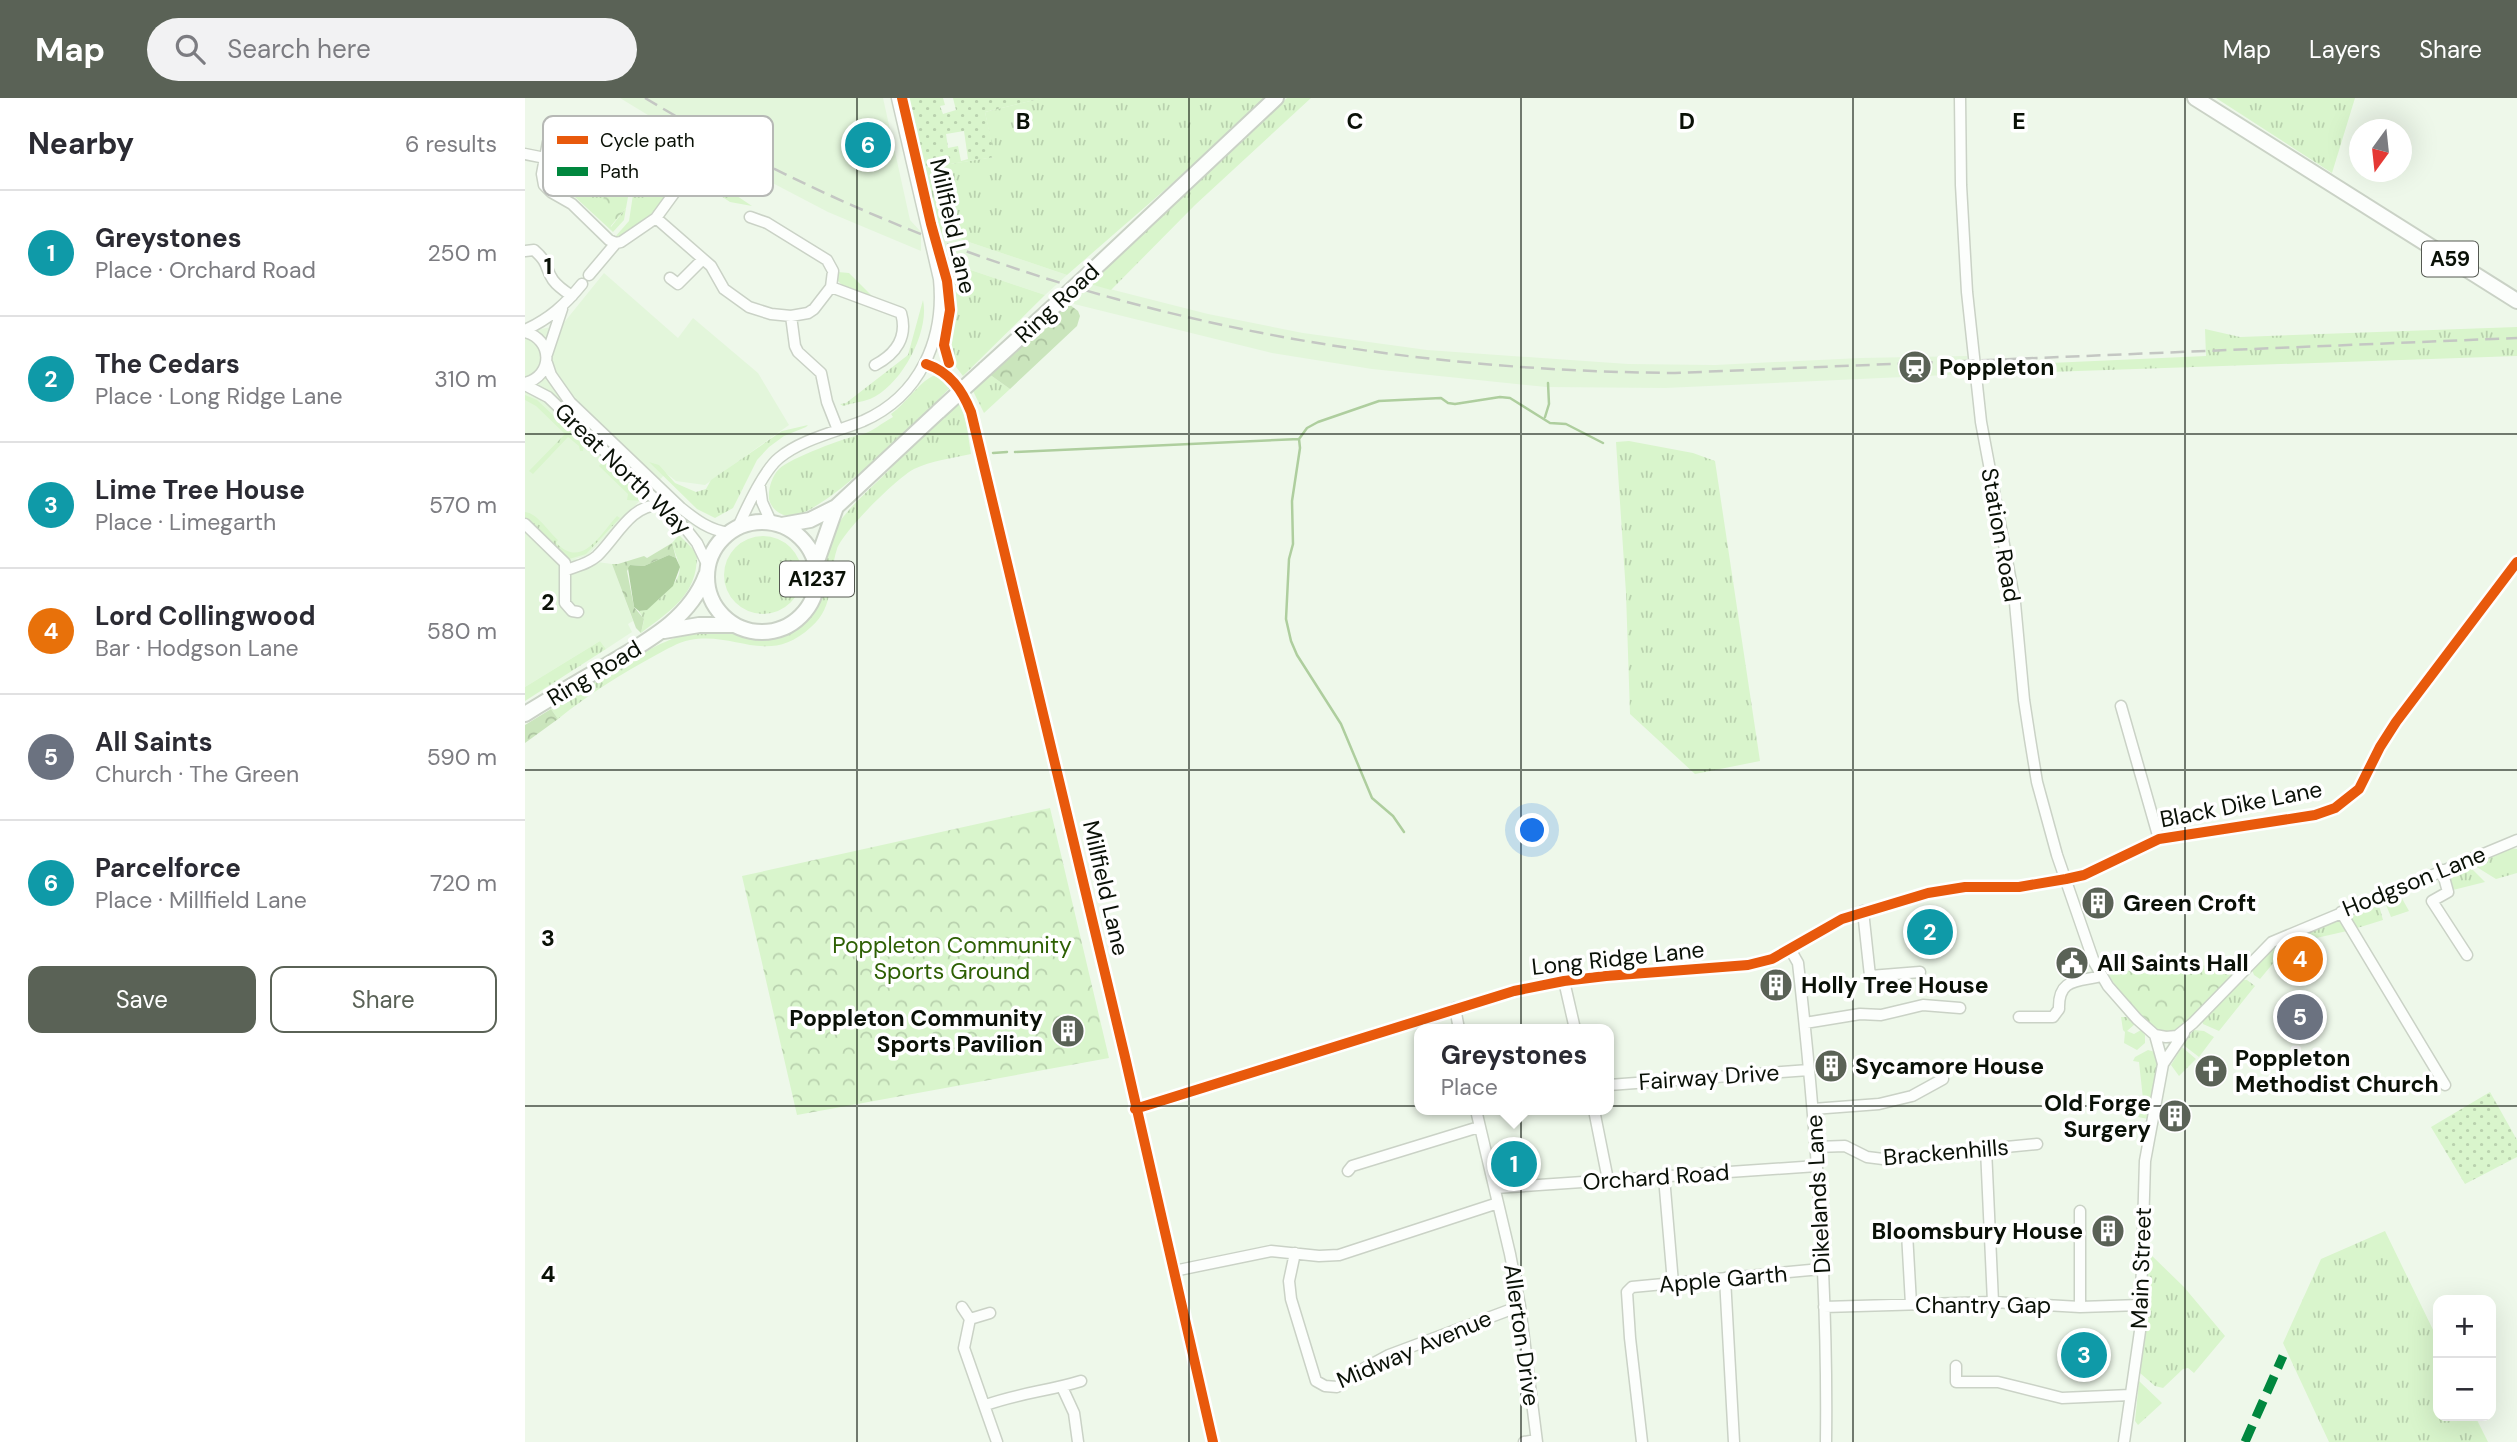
<!DOCTYPE html>
<meta charset="utf-8">
<style>
:root{--surface:#fff;--page:#f2f2f3;--text:#2b2b33;--muted:#7c7c81;--line:#e1e1e2;--accent:#5a6256}
body{margin:0;font-family:"DM Sans",sans-serif;background:var(--page);color:var(--text)}
.controls{position:absolute;right:21px;bottom:21px;display:grid;overflow:hidden;border-radius:14px;box-shadow:0 7px 28px #0002}
.controls button{width:63px;height:63px;display:grid;place-items:center;padding:0;border:0;border-bottom:2px solid var(--line);background:var(--surface);color:var(--text);font:35px sans-serif}
.compass{position:absolute;left:1824px;top:21px;width:63px;height:63px;border-radius:50%;background:var(--surface);box-shadow:0 7px 28px #0002;rotate:195deg}
.you{position:absolute;left:1008px;top:733px;width:24px;height:24px;margin:-18px;border:5px solid #fff;border-radius:50%;background:#1a73e8;box-shadow:0 0 0 10px #1a73e833}
.badge{display:grid;place-items:center;width:46px;height:46px;border-radius:50%;background:var(--accent);color:#fff;font-size:23px;font-weight:700}
.pin{position:absolute;translate:-50% -50%;border:4px solid #fff;box-shadow:0 2px 7px #0006}
.popup{position:absolute;left:889px;top:926px;width:200px;height:91px;box-sizing:border-box;display:grid;place-content:center;border-radius:14px;background:var(--surface);filter:drop-shadow(0 2px 5px #0005);font-size:23px;white-space:nowrap;color:var(--muted)}
.popup b{font-size:26px;color:var(--text)}
.popup::after{content:'';position:absolute;left:50%;top:100%;margin-left:-14px;border:14px solid transparent;border-top-color:var(--surface)}
.list{margin:0;padding:0;list-style:none}
h2{display:flex;justify-content:space-between;align-items:center;height:91px;margin:0;padding:0 28px;font-size:30px}
h2 small{font-size:23px;font-weight:400;color:var(--muted)}
.list li{display:grid;grid-template-columns:46px 1fr auto;gap:21px;align-items:center;box-sizing:border-box;height:126px;padding:0 28px;border-top:2px solid var(--line)}
.list b{display:block;font-size:26px;white-space:nowrap}
.list p{margin:0;font-size:23px;white-space:nowrap;color:var(--muted)}
.list em{font-size:23px;font-style:normal;color:var(--muted)}
.actions{display:flex;gap:14px;padding:21px 28px}
.actions a{flex:1;padding:16px 0;border:2px solid var(--accent);border-radius:14px;text-align:center;font-size:24px;color:var(--accent)}
.actions .main{background:var(--accent);color:#fff}
.icon{flex:none;width:38px;height:38px;fill:none;stroke:currentColor;stroke-width:2;stroke-linecap:round;stroke-linejoin:round}
.map{position:relative;flex:none;width:1992px;height:1344px;overflow:hidden}
header{display:flex;align-items:center;gap:42px;box-sizing:border-box;height:98px;padding:0 35px;background:var(--accent);color:#fff}
header strong{font-size:33px}
nav{display:flex;gap:38px;margin-inline-start:auto;font-size:24px}
.search{width:490px;height:63px;background:var(--page);display:flex;align-items:center;gap:18px;box-sizing:border-box;padding:0 24px;border-radius:38px;color:var(--muted);font-size:26px}
main{display:flex}
aside{flex:1;background:var(--surface)}
.map>svg:first-child{display:block}
.built{fill:#e3f6db}
.grass{fill:url(#grass-tufts)}
.forest{fill:url(#forest-crowns)}
.park{fill:url(#park-crowns)}
.garden{fill:url(#garden-dots);fill-rule:evenodd}
.water{fill:#aece9e}
.lines{fill:none;stroke-linecap:round;stroke-linejoin:round}
.stream{stroke:#aece9e;stroke-width:2.5}
.minor-casing{stroke:#cad2c6;stroke-width:13}
.highway-casing{stroke:#cad2c6;stroke-width:18}
.minor{stroke:#fcfefc;stroke-width:10}
.highway{stroke:#fcfefc;stroke-width:14}
.rail{stroke:#c4c7c3;stroke-width:2.5;stroke-dasharray:14 7;stroke-linecap:butt}
.highway-bridge-casing{stroke:#cad2c6;stroke-width:18;stroke-linecap:butt}
.highway-bridge{stroke:#fcfefc;stroke-width:14}
.quiet{stroke:#00873e;stroke-width:9;stroke-dasharray:18 9;stroke-linecap:butt}
.cycleway-casing{stroke:#fff;stroke-width:15}
.cycleway{stroke:#e8590c;stroke-width:10}
.grid{fill:none;stroke:#0a1107;stroke-width:2;stroke-opacity:0.55}
.labels{text-anchor:middle;dominant-baseline:central;stroke-width:7;stroke-linejoin:round;paint-order:stroke}
.shield{fill:#fff;stroke:#545851;stroke-width:2}
.shield-label{font-size:21px;font-weight:bold;fill:#0a1107}
.street-label{font-size:23px;fill:#0a1107;stroke:#fff}
.poi-label{font-size:23px;font-weight:bold;fill:#0a1107;stroke:#fff;text-anchor:start}
.park-label{font-size:23px;fill:#2e6004;stroke:#fff}
.key{fill:#fff;stroke:#b6b8b5;stroke-width:2}
.key-label{font-size:19px;fill:#0a1107}
.grid-label{font-size:23px;text-anchor:middle;font-weight:bold;fill:#0a1107;stroke:#fff;stroke-width:7;stroke-linejoin:round;paint-order:stroke}
</style>
<header>
<strong>Map</strong>
<div class="search"><svg class="icon" aria-label="search" viewBox="0 0 24 24"><circle cx="10" cy="10" r="6"/><path d="M15 15l6 6"/></svg>Search here</div>
<nav><a>Map</a><a>Layers</a><a>Share</a></nav>
</header>
<main>
<aside>
<h2>Nearby<small>6 results</small></h2>
<ul class="list">
<li><span class="badge" style="background:#0f9aa8">1</span><div><b>Greystones</b><p>Place · Orchard Road</p></div><em>250 m</em></li>
<li><span class="badge" style="background:#0f9aa8">2</span><div><b>The Cedars</b><p>Place · Long Ridge Lane</p></div><em>310 m</em></li>
<li><span class="badge" style="background:#0f9aa8">3</span><div><b>Lime Tree House</b><p>Place · Limegarth</p></div><em>570 m</em></li>
<li><span class="badge" style="background:#e8710a">4</span><div><b>Lord Collingwood</b><p>Bar · Hodgson Lane</p></div><em>580 m</em></li>
<li><span class="badge" style="background:#6b7280">5</span><div><b>All Saints</b><p>Church · The Green</p></div><em>590 m</em></li>
<li><span class="badge" style="background:#0f9aa8">6</span><div><b>Parcelforce</b><p>Place · Millfield Lane</p></div><em>720 m</em></li>
</ul>
<div class="actions"><a class="main">Save</a><a>Share</a></div>
</aside>
<div class="map">
<svg width="1992" height="1344" viewBox="0 0 1992 1344">
<defs>
<pattern id="grass-tufts" width="24" height="20" patternUnits="userSpaceOnUse" patternTransform="scale(1.75)"><rect width="24" height="20" fill="#d9f5cc"/><path d="M3 7l-1-3M5 7V3M7 7l1-3M15 17l-1-3M17 17v-4M19 17l1-3" fill="none" stroke="#b9d1ae"/></pattern>
<pattern id="forest-crowns" width="20" height="18" patternUnits="userSpaceOnUse" patternTransform="scale(1.75)"><rect width="20" height="18" fill="#cae5bc"/><path d="M2 6a3 3 0 1 1 6 0M12 15a3 3 0 1 1 6 0" fill="none" stroke="#acc3a0"/></pattern>
<pattern id="park-crowns" width="20" height="18" patternUnits="userSpaceOnUse" patternTransform="scale(1.75)"><rect width="20" height="18" fill="#d9f5cc"/><path d="M2 6a3 3 0 1 1 6 0M12 15a3 3 0 1 1 6 0" fill="none" stroke="#b9d1ae"/></pattern>
<pattern id="garden-dots" width="8" height="8" patternUnits="userSpaceOnUse" patternTransform="scale(1.75)"><rect width="8" height="8" fill="#d9f5cc"/><path d="M2 2h.1M6 6h.1" fill="none" stroke="#b9d1ae" stroke-width="1.8" stroke-linecap="round"/></pattern>
</defs>
<rect width="100%" height="100%" fill="#eef8ea"/>
<path class="built" d="M95,0H358L385,122L396,134V153L303,114L154,36Z
M414,134L542,177L520,197L425,165Z
M79,175L153,240L168,220L233,275L264,327L180,387L151,383L141,375L63,457L50,461L87,466L108,523L103,526L107,534L81,551L75,543L0,589V234L37,227Z
M561,185L683,216L778,235L902,252L1103,266L1190,267L1335,260L1442,258L1444,276L1140,290L1021,289L847,271L747,255L541,204Z"/>
<path class="grass" d="M517,0H740L689,49L542,177L414,134L400,70L469,59L460,14Z
M762,0H786L670,107L586,192L561,185Z
M1691,0H1830L1807,75Z
M67,36C82,50 99,68 105,88L94,78C77,99 73,104 86,129L101,110L99,122L88,134L50,99L54,66L64,59Z
M85,47L93,52L96,59H105L112,63L113,69L125,77L131,76L142,82C108,78 105,73 85,47Z
M180,82L194,86L227,108L205,104L184,90L173,87Z
M132,87L140,90L142,95C130,115 128,115 110,128C102,134 100,139 90,139L104,123L109,90Z
M425,165L520,197L438,278L428,265L423,250L428,219Z
M313,174L324,175L351,202L317,187L313,183Z
M398,202C405,234 376,288 345,301C337,304 327,305 318,308L315,306L321,305L383,257Z
M1992,229V258L1524,274L1493,275L1491,269L1525,265L1681,258L1680,231L1715,239Z
M464,276L485,291L459,315L448,293Z
M411,277L416,278L427,288C401,313 294,424 262,418C253,416 246,410 244,401C243,391 247,378 254,371C265,360 322,339 335,337C346,335 358,324 368,319L366,316C380,307 397,280 411,277Z
M0,297L12,302L59,346L58,353H55L54,348L43,339L8,376L4,373L40,336L11,308L0,302Z
M435,305L441,324L446,356C427,360 406,363 389,371C373,379 318,433 312,451C303,478 311,508 286,529C243,569 211,533 165,542C153,544 141,552 131,557C96,576 64,596 33,621L26,611C65,588 134,537 177,533C215,529 245,551 279,523C307,499 294,459 311,429C322,412 339,396 354,382C380,355 408,330 435,305Z
M283,327L281,329L259,338L244,349L232,362L208,410L190,420L172,411L124,364L134,367L150,385L171,394L181,391L186,382L257,333Z
M1104,343L1168,355L1190,363L1235,663L1170,676L1105,616L1101,495L1091,344Z
M79,362L117,400L116,403L102,402L103,396L74,368Z
M0,414C12,415 23,433 33,442L31,445C57,471 74,438 92,418L95,420L61,456L44,461L0,422Z
M154,437L172,455C173,497 146,512 116,535L119,522L114,513L122,512C132,501 159,484 154,467C152,459 149,453 147,445Z
M199 477a39 39 0 1 1 78 0a39 39 0 1 1-78 0Z
M75,543L81,551L0,603V589Z
M1987,750L1992,751V775L1971,781L1950,768L1951,762Z
M1942,766L1960,784L1928,792L1922,774Z
M1874,795L1884,813L1866,819L1859,802Z
M1853,804L1858,822L1829,831L1823,822L1825,816Z
M1812,821L1815,822L1822,833L1765,846V840Z
M1755,845H1759L1760,851L1735,881L1729,877L1727,872Z
M1715,882H1722L1730,888L1694,933L1678,926L1677,922Z
M1596,919H1604L1610,926L1602,933L1609,936L1616,932L1620,937V945L1612,952L1599,945L1600,934L1598,932Z
M1669,932L1679,933L1689,939L1674,959L1657,946Z
M1657,949L1671,961L1654,978L1646,967Z
M1623,952L1630,954L1633,964V975L1623,1021L1613,1019L1619,1010L1614,964L1608,963L1610,959Z
M1860,1133L1913,1242V1318H1950L1963,1344H1804L1758,1245L1796,1161Z
M1623,1154L1659,1189L1700,1238L1669,1275L1663,1270L1658,1271L1638,1290L1630,1288L1615,1275L1622,1212Z
M1614,1283L1637,1305L1613,1327L1610,1323Z"/>
<path class="forest" d="M545,207L553,213L555,218L552,228L485,291L464,276L531,214Z
M147,445L151,460L144,457L119,468L105,467L102,473L109,509L119,521L116,535L111,530L87,466H93L119,458L122,460Z
M26,611L33,621L0,645V627Z"/>
<path class="park" d="M93,78L105,88L101,110L85,129L71,117L77,111L79,97Z
M525,710L584,960L272,1017L217,778Z
M1708,860V878L1659,929C1654,933 1650,936 1644,935C1620,933 1588,886 1578,867C1591,869 1603,874 1616,875C1647,877 1678,868 1708,860Z"/>
<path class="garden" d="M382,0H418L420,7L415,8L418,16L431,12L428,0H518L460,14L470,59L400,70ZM439,33L443,61L436,63L433,48L423,50L421,36Z
M1965,994L1992,1042V1059L1940,1086L1906,1029Z"/>
<path class="water" d="M144,457L151,460L155,469L148,488L122,512L114,513L109,509L103,470L105,467L119,468Z"/>
<g class="lines">
<path class="stream" d="M1020,319L1024,306L1023,285
M774,341L775,350L767,403L768,446L764,461L761,521L766,543L772,557L816,626L847,700L868,718L879,734
M490,354L774,341L782,330L793,324L854,303L916,300L923,305L930,306L975,299L985,300L1025,325L1041,326L1078,345
M468,355L482,354"/>
<defs>
<path id="minor" d="M1435,0L1436,87L1442,194L1456,324L1490,505L1499,602L1505,641L1512,684L1532,757L1569,864L1583,888L1612,921L1630,937L1641,939L1652,938L1668,925L1747,844L1992,742
M23,44L17,76L19,87L26,94L47,106L84,142L91,145
M0,56L20,60
M131,120L186,168L199,191L224,209L246,216L266,218L283,215L289,211L306,189L308,173L302,162L242,125L225,119
M0,153L9,152C25,166 19,169 28,182C33,189 41,194 47,198
M64,177L91,145L96,144L131,120L155,87L106,54L112,45
M145,180L153,186L178,161
M306,189L376,215C383,239 371,256 350,267
M266,218L270,248L273,254L296,275L302,304L313,332
M0,232C24,221 40,207 57,186
M0,234C28,241 29,278 0,285
M22,256L37,211
M22,265L26,277L45,304L156,410C171,422 184,432 204,435
M401,266C425,274 437,292 446,314L600,959L688,1344
M0,287L23,299L161,431L172,445L183,468
M235,389L237,404L246,424
M0,426L40,465V505L47,513L53,514
M213,429C221,411 239,372 254,360C277,341 311,334 338,323C395,298 420,241 414,181L372,0
M41,472C52,468 63,466 72,458C91,440 106,406 135,407
M1596,608L1634,741
M1917,772L1923,794L1907,803L1942,857
M1338,813L1345,878L1395,874
M1816,814L1920,987
M1265,851L1273,865C1291,1024 1303,1184 1301,1344
M1039,883L1050,931
M930,910L934,931
M1494,919H1528L1534,911C1533,880 1552,884 1577,878
M1280,925L1335,916L1356,917L1398,907L1435,910
M1638,966L1659,935
M1084,987L1284,972
M610,1011L989,893L1039,883L1081,878L1223,867L1247,861L1317,821L1403,795L1440,789H1494L1541,781L1559,777L1634,741L1790,717L1810,710L1834,691L1855,649L1871,624L1992,464
M1288,1011L1354,1006L1387,998L1418,981
M951,1012L985,1156L995,1208L1012,1344
M1069,1012L1083,1082
M1291,1049L1320,1048L1342,1059L1358,1061L1512,1046
M1461,1051L1468,1204
M823,1073L827,1068L954,1029
M1139,1079L1148,1185
M970,1090L1292,1068
M1555,1113V1209
M1382,1135L1386,1206
M770,1155L764,1183L766,1201L791,1283L800,1288L812,1289L838,1271L864,1257L995,1208
M649,1173L746,1153L794,1158L814,1157L973,1105
M1200,1180L1209,1344
M437,1209L445,1221
M1299,1209L1468,1204L1555,1209L1616,1207
M465,1215L445,1221L439,1250L472,1344
M1431,1268V1284H1473L1537,1300L1605,1297
M537,1289L549,1315L553,1344
M461,1307C494,1295 524,1293 556,1283
M999,1344L1011,1342
M1117,1344L1105,1240L1102,1194L1107,1189L1296,1171
M1599,1344L1615,1233L1620,1063L1638,966L1630,937"/>
<path id="highway" d="M1670,0L1992,203
M570,170L751,0
M460,271L528,209
M182 479a55 55 0 1 1 110 0a55 55 0 1 1-110 0Z
M257,427L285,422L311,409L414,313
M291,466L311,409
M139,533L174,527H209
M0,616C26,600 52,584 79,569C118,545 164,523 181,477"/>
</defs>
<use href="#minor" class="minor-casing"/>
<use href="#highway" class="highway-casing"/>
<use href="#minor" class="minor"/>
<use href="#highway" class="highway"/>
<path class="rail" d="M120,0C437,190 782,272 1150,275L1992,240"/>
<defs>
<path id="highway-bridge" d="M528,209L570,170
M414,313L460,271"/>
</defs>
<use href="#highway-bridge" class="highway-bridge-casing"/>
<use href="#highway-bridge" class="highway-bridge"/>
<path class="quiet" d="M1720,1344L1758,1258"/>
<defs>
<path id="cycleway" d="M377,0L406,126L422,183L425,212L419,247L424,265
M401,266C425,274 437,292 446,314L600,959L688,1344
M610,1011L989,893L1039,883L1081,878L1223,867L1247,861L1317,821L1403,795L1440,789H1494L1541,781L1559,777L1634,741L1790,717L1810,710L1834,691L1855,649L1871,624L1992,464"/>
</defs>
<use href="#cycleway" class="cycleway-casing"/>
<use href="#cycleway" class="cycleway"/>
</g>
<path class="grid" d="M332,0V1344M664,0V1344M996,0V1344M1328,0V1344M1660,0V1344M0,336H1992M0,672H1992M0,1008H1992"/>
<defs>
<symbol id="station-disc" viewBox="-11 -11 22 22"><circle r="9.5" fill="#5a6256" stroke="#fff"/><path d="M-3-6H3Q5-6 5-4V2Q5 4 3 4L4.5 6H3L1.5 4h-3L-3 6H-4.5L-3 4Q-5 4-5 2V-4Q-5-6-3-6ZM-3.5-4v3h7v-3ZM-3.5 1v1.5H-2V1ZM2 1v1.5H3.5V1Z" fill="#fff"/></symbol>
<symbol id="building-disc" viewBox="-11 -11 22 22"><circle r="9.5" fill="#5a6256" stroke="#fff"/><path d="M-4-6H4V6H1V3H-1V6H-4ZM-2.5-4.3h1.7v1.8h-1.7ZM.8-4.3h1.7v1.8H.8ZM-2.5-1h1.7V.8h-1.7ZM.8-1h1.7V.8H.8Z" fill="#fff"/></symbol>
<symbol id="civic-disc" viewBox="-11 -11 22 22"><circle r="9.5" fill="#5a6256" stroke="#fff"/><path d="M-.6-6.5H3V-4.5H.6V-3L4-1V1h2V6H-6V1h2V-1L-.6-3ZM-1.2 2.5V6h2.4V2.5Z" fill="#fff"/></symbol>
<symbol id="church-disc" viewBox="-11 -11 22 22"><circle r="9.5" fill="#5a6256" stroke="#fff"/><path d="M-1.2-6h2.4v3.5h3.3v2.4h-3.3V6h-2.4V-.1h-3.3v-2.4h3.3Z" fill="#fff"/></symbol>
</defs>
<g fill-rule="evenodd">
<use href="#station-disc" x="1371" y="250" width="38" height="38"/>
<use href="#building-disc" x="1554" y="786" width="38" height="38"/>
<use href="#civic-disc" x="1528" y="846" width="38" height="38"/>
<use href="#building-disc" x="1232" y="868" width="38" height="38"/>
<use href="#building-disc" x="524" y="914" width="38" height="38"/>
<use href="#building-disc" x="1287" y="949" width="38" height="38"/>
<use href="#church-disc" x="1667" y="954" width="38" height="38"/>
<use href="#building-disc" x="1631" y="999" width="38" height="38"/>
<use href="#building-disc" x="1564" y="1114" width="38" height="38"/>
</g>
<g class="labels">
<g class="shield">
<rect x="1897" y="143.5" width="56" height="35" rx="5"/>
<rect x="255" y="463.5" width="74" height="35" rx="5"/>
</g>
<g class="shield-label">
<text x="1925" y="161">A59</text>
<text x="292" y="481">A1237</text>
</g>
<g class="street-label">
<text transform="translate(428 128) rotate(77)">Millfield Lane</text>
<text transform="translate(532 205) rotate(-43)">Ring Road</text>
<text transform="translate(98 371) rotate(44)">Great North Way</text>
<text transform="translate(1476 437) rotate(80)">Station Road</text>
<text transform="translate(69 575) rotate(-31)">Ring Road</text>
<text transform="translate(1716 706) rotate(-11)">Black Dike Lane</text>
<text transform="translate(1889 783) rotate(-22)">Hodgson Lane</text>
<text transform="translate(581 790) rotate(77)">Millfield Lane</text>
<text transform="translate(1093 860) rotate(-6)">Long Ridge Lane</text>
<text transform="translate(1184 979) rotate(-4)">Fairway Drive</text>
<text transform="translate(1421 1054) rotate(-5)">Brackenhills</text>
<text transform="translate(1131 1079) rotate(-4)">Orchard Road</text>
<text transform="translate(1293 1096) rotate(-93)">Dikelands Lane</text>
<text transform="translate(1616 1170) rotate(-88)">Main Street</text>
<text transform="translate(1198 1181) rotate(-5)">Apple Garth</text>
<text x="1458" y="1207">Chantry Gap</text>
<text transform="translate(997 1237) rotate(82)">Allerton Drive</text>
<text transform="translate(889 1251) rotate(-23)">Midway Avenue</text>
</g>
<g class="poi-label">
<text x="1414" y="269">Poppleton</text>
<text x="1598" y="805">Green Croft</text>
<text x="1572" y="865">All Saints Hall</text>
<text x="1276" y="887">Holly Tree House</text>
<text x="518" y="920" text-anchor="end">Poppleton Community<tspan x="518" dy="26">Sports Pavilion</tspan></text>
<text x="1710" y="960">Poppleton<tspan x="1710" dy="26">Methodist Church</tspan></text>
<text x="1330" y="968">Sycamore House</text>
<text x="1626" y="1005" text-anchor="end">Old Forge<tspan x="1626" dy="26">Surgery</tspan></text>
<text x="1558" y="1133" text-anchor="end">Bloomsbury House</text>
</g>
<g class="park-label">
<text x="427" y="847">Poppleton Community<tspan x="427" dy="26">Sports Ground</tspan></text>
</g>
</g>
<rect x="18" y="18" width="230" height="80" rx="10" class="key"/>
<rect x="32" y="38" width="31" height="8" fill="#e8590c"/>
<rect x="32" y="69" width="31" height="9" fill="#00873e"/>
<g class="key-label">
<text x="75" y="49">Cycle path</text>
<text x="75" y="80">Path</text>
</g>
<g class="grid-label">
<text x="498" y="31">B</text>
<text x="830" y="31">C</text>
<text x="1162" y="31">D</text>
<text x="1494" y="31">E</text>
<text x="23" y="176">1</text>
<text x="23" y="512">2</text>
<text x="23" y="848">3</text>
<text x="23" y="1184">4</text>
</g>
</svg>
<div class="controls">
<button>+</button>
<button>−</button>
</div>
<svg class="compass" viewBox="-18 -18 36 36"><path d="M0-13l5 13h-10z" fill="#e53935"/><path d="M0 13l5-13h-10z" fill="#7c7c81"/></svg>
<div class="you"></div>
<div class="pin badge" style="left:989px;top:1066px;background:#0f9aa8">1</div>
<div class="popup"><b>Greystones</b>Place</div>
<div class="pin badge" style="left:1405px;top:834px;background:#0f9aa8">2</div>
<div class="pin badge" style="left:1559px;top:1257px;background:#0f9aa8">3</div>
<div class="pin badge" style="left:1775px;top:861px;background:#e8710a">4</div>
<div class="pin badge" style="left:1775px;top:919px;background:#6b7280">5</div>
<div class="pin badge" style="left:343px;top:47px;background:#0f9aa8">6</div>
</div>
</main>
